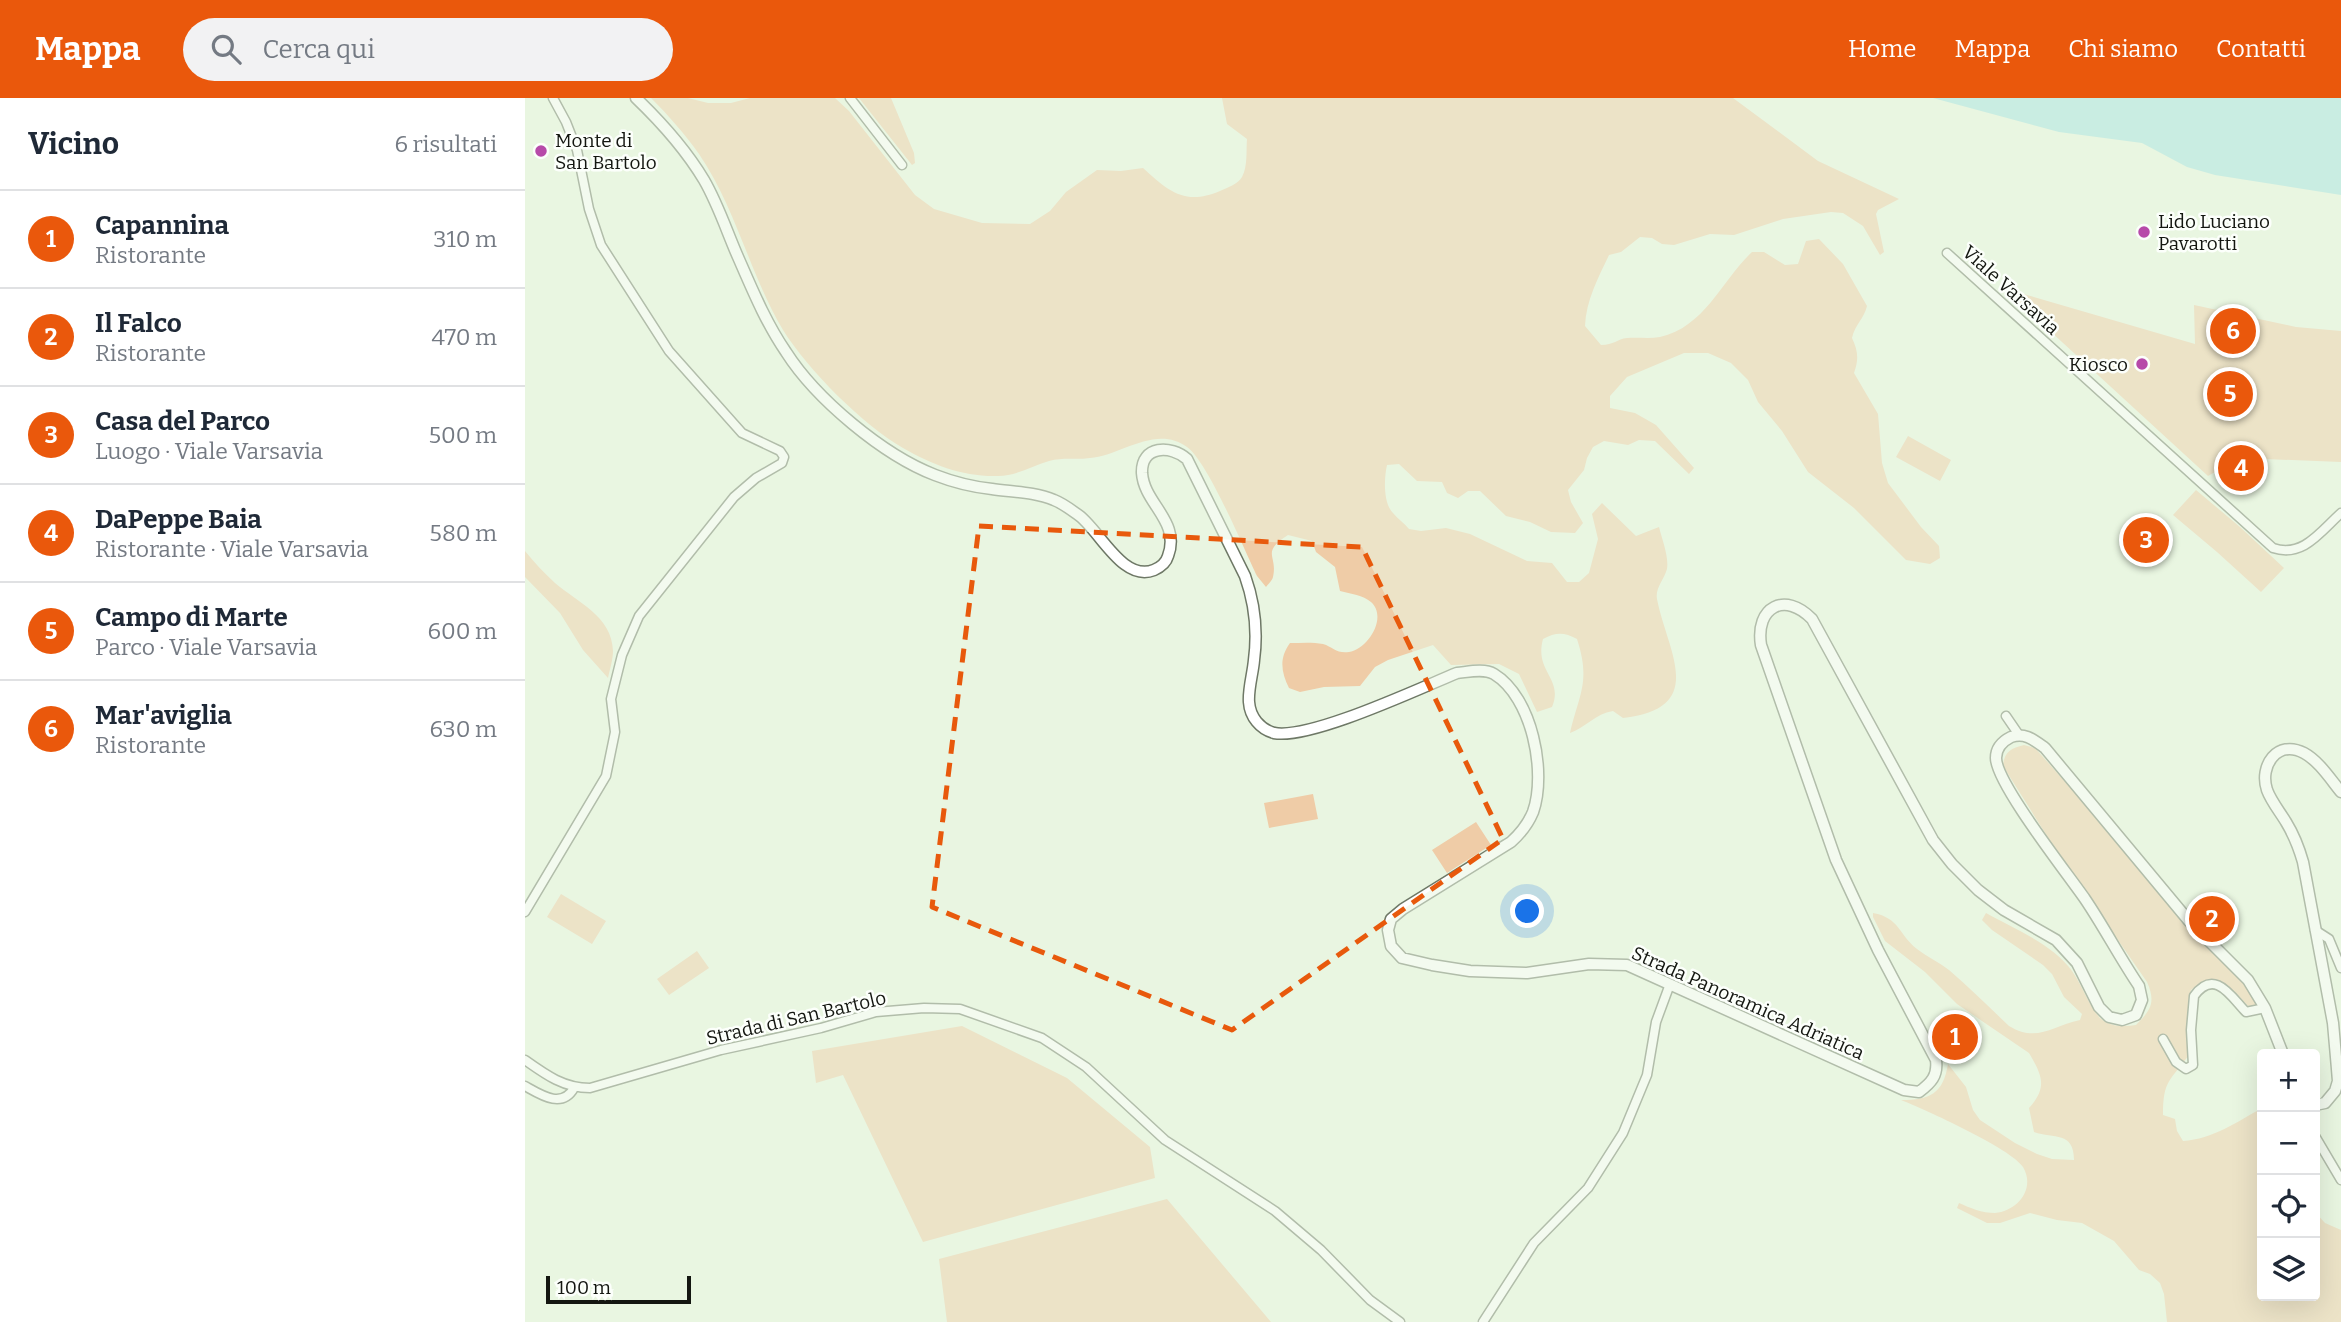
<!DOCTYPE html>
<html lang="it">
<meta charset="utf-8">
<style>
:root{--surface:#fff;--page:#f2f2f3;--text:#1f2937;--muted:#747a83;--line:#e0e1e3;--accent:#ea580c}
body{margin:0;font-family:Bitter,serif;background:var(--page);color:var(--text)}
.controls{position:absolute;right:21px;bottom:21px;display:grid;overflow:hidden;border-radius:7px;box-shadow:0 7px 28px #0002}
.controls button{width:63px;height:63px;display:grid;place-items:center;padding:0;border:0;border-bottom:2px solid var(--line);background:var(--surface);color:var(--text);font:35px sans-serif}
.scale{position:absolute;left:21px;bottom:18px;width:145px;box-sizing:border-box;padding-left:7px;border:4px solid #131610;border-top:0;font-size:19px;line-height:24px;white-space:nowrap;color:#131610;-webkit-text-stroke:5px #fcfffb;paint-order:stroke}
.you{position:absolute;left:1003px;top:814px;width:24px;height:24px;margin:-18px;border:5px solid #fff;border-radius:50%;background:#1a73e8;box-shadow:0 0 0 10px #1a73e833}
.badge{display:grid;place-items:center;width:46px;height:46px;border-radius:50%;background:var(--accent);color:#fff;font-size:23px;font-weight:700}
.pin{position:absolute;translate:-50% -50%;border:4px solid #fff;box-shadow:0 2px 7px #0006}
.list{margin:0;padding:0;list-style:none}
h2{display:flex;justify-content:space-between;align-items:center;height:91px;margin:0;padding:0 28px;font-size:30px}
h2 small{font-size:23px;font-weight:400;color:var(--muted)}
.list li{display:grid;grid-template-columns:46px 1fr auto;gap:21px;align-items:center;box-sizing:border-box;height:98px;padding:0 28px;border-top:2px solid var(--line)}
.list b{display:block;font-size:26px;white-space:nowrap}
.list p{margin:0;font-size:23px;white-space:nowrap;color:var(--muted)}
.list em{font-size:23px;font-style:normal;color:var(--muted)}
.icon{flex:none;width:38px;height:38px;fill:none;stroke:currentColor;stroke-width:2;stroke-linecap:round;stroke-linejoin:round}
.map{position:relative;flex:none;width:1816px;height:1224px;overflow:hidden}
header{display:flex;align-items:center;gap:42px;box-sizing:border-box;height:98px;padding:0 35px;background:var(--accent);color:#fff}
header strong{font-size:33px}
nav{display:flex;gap:38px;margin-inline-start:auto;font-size:24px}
.search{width:490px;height:63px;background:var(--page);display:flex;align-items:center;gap:18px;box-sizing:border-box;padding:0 24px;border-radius:38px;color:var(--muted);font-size:26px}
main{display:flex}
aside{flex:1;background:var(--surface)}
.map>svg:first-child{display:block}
.green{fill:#efcca7}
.water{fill:#a3e2e2}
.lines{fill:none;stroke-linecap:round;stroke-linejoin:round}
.minor-casing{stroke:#6e7866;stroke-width:11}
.tertiary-casing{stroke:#6e7866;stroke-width:13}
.minor{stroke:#fff;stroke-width:8}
.tertiary{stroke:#fff;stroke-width:10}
.marked{fill:none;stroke:#e8590c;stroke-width:5;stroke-dasharray:14 9;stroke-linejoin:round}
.poi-dot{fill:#b74aa9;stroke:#fcfffb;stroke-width:2.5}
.labels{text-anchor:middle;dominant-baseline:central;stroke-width:5;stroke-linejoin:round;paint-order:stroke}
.poi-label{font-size:19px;fill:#131610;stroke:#fcfffb;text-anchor:start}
.street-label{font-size:19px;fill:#131610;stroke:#fcfffb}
</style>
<header>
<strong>Mappa</strong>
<div class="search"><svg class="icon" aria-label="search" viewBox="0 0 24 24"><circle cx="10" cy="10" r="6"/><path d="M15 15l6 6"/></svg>Cerca qui</div>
<nav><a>Home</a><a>Mappa</a><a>Chi siamo</a><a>Contatti</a></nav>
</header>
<main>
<aside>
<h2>Vicino<small>6 risultati</small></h2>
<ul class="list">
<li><span class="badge">1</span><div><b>Capannina</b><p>Ristorante</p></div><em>310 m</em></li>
<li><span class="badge">2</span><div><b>Il Falco</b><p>Ristorante</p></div><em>470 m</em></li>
<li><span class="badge">3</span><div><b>Casa del Parco</b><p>Luogo · Viale Varsavia</p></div><em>500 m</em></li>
<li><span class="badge">4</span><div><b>DaPeppe Baia</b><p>Ristorante · Viale Varsavia</p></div><em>580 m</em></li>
<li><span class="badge">5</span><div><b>Campo di Marte</b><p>Parco · Viale Varsavia</p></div><em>600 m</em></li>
<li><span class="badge">6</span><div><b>Mar'aviglia</b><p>Ristorante</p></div><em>630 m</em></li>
</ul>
</aside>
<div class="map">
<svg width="1816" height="1224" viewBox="0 0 1816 1224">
<rect width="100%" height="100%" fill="#e9f5e1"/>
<path class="green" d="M126,0H163L183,5H206L225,0H310L324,13L390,97L409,111L457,125L505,126L525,113L541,94L572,72L596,73L618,70C643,93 660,108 695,93C702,90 713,86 717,79C723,68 721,52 722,41L702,26L697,0H1208L1293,63L1374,101L1353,112L1351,116L1359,154L1355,157L1338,128L1318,115L1306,114L1258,121L1209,137L1185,136L1149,147L1137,146L1127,140L1115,139L1096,154L1084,157C1073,180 1061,203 1060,228L1076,247C1089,247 1092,241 1102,240C1113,239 1124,241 1135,239C1180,229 1197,182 1227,154H1239L1260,167L1273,166L1281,143L1294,141L1318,166L1342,208C1339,221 1330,226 1327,240C1333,253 1334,261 1329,275L1353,316L1357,365L1363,385L1396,429L1414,448L1415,460L1405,466L1381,462L1329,410L1283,374L1257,333L1233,304L1223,282L1206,265L1183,255H1159L1102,279L1085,298V310L1110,315L1131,327L1169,370L1164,376L1130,343L1114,342L1103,347L1079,343L1068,349L1062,360L1059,372L1043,392L1046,404L1058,425L1050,435L1026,434L1005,424L981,418L955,393H943L933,400L922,395L917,384L892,383L874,366L862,367C859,380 858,405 868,415C873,421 879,425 884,431L896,433L921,430L945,436L1002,463L1027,465L1042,484H1054L1064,475L1073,441L1067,416L1077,405L1111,438L1134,429C1137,441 1144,459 1142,471C1139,482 1130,490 1132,501C1142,553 1184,610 1098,620L1088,613C1070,616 1061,629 1045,635C1054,596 1066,584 1052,541C1039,534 1031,534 1018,541C1009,574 1039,580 1027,609L1012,614L994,576L974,566L926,567L908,547L863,562L850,569L835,588L799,589L775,594L764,590C756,574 754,560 765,545C776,545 788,544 798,546C808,549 812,556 824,554C843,551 863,519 846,504C838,497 826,496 815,493L810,469L791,454L787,443L763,437C735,455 753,457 748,479C747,483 743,486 741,489L732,478C718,449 683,364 662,349C631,326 595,358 565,360C551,362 538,359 524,363C507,368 491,378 473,378C438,379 408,367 378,350C338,327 283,272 258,232C225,177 211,110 174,56C160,36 143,17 126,0Z
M334,0H366L389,55L390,65L387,67Z
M1478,190L1670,246L1669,207L1771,229L1816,233V364L1715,360L1683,378Z
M1383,338L1426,362L1415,383L1371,359Z
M1671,392L1715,429L1759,470L1736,494L1692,454L1648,417Z
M0,453C9,464 19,475 30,485C52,504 87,518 88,553C88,561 85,571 83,580L58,552L35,515L0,479Z
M1499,647L1510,650L1551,696L1629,790L1720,884L1734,908L1724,909C1707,890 1692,872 1666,892L1662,925L1664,957C1645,983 1638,982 1638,1017L1650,1021L1652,1033L1658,1043C1688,1041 1712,1024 1737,1010V1198H1790V1114L1800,1125L1816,1132V1224H1642L1639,1196L1635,1185L1625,1176L1614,1172L1589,1143L1557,1125L1532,1122L1505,1115L1475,1125H1462L1432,1110L1434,1105C1445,1110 1457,1115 1470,1115C1492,1113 1511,1091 1498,1069C1487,1051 1399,1011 1376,1002C1405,1002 1418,996 1423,966L1441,989L1448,1012L1455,1022L1490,1045L1512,1056L1527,1061L1549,1062C1549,1033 1529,1041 1509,1034L1504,1010C1523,989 1517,977 1504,955L1432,906L1400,874L1360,843L1348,819V815C1375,820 1373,836 1392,851C1402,859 1414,864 1424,872C1445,890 1464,909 1484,928C1512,945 1527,928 1555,922L1557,916L1539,899L1527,876L1518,867L1467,832L1457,822L1461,815C1488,830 1529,847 1547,873C1557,887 1563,906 1575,920C1585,929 1599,929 1611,927C1626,912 1631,904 1622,884L1532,754L1478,668C1479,654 1486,650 1499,647Z
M788,696L793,721L744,730L739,705Z
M951,724L966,747L922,775L907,752Z
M36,796L81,823L67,846L22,819Z
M172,853L184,870L144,897L132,881Z
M437,928L542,980L625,1049L630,1080L398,1144L318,977L291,985L287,953Z
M642,1101L746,1224H422L414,1161Z"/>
<path class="water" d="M1408,0H1816V97L1690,77L1662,69L1617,45L1534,34Z"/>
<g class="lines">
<defs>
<path id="minor" d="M325,0L377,67
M1422,155L1748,450C1778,460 1795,434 1816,415
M1481,618L1494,637
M0,814L81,678L90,634L86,601L97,557L114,518L209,399L231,380L257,365L259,359L255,353L217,335L144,253L76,147L64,111L52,52L41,24L28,0
M1790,832L1804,841L1816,870
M1638,941L1651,964L1661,971L1668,967L1666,932L1669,898C1690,869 1707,900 1721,914L1740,910
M0,962C21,977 39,990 65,990L196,952L296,930L351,914L399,910L435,911L517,940L561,969L640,1042L750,1113L796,1152L845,1202L875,1224
M0,988C16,997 37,1011 49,990
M1790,1038L1816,1082
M958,1224L1009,1145L1063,1090L1098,1035L1122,977L1131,924L1145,886"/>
<path id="tertiary" d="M111,0C136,24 161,52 179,82C193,106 202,134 213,159C227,191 241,225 261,254C291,301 358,357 410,377C428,384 448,389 467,391C488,394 510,394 529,402C537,405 545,411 552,416C573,429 597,485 629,472C636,469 641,465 643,458C656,423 619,406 617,375C616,347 646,347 662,361L720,478C730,506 733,532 729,562C728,575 723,591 724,604C725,619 735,631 749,635C785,642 895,590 932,575C943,574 959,570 969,576C1007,599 1022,674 1008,714C1003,726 996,735 986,744L878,811L866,821L863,832L866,848L877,860L907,867L945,873L1002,875L1064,866L1102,867L1379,992L1394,994C1406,985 1413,978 1411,962L1353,852L1311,762L1236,547C1230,509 1260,493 1287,521L1408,742L1427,766L1453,792L1479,812L1531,842L1552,865L1574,909L1584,919L1597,922L1611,917L1617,902L1614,888C1595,860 1579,829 1560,801C1542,775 1471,685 1471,660C1471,650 1478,643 1486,639C1500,634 1509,642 1520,650L1664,823L1723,882L1740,910L1758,956
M1790,1007L1800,1005L1810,993L1813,983L1811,959L1808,925L1778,764C1774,750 1769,737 1761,724C1755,714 1746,703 1742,692C1734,668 1752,641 1779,655C1794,663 1806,682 1816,694"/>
</defs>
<use href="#minor" class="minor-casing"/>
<use href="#tertiary" class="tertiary-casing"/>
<use href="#minor" class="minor"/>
<use href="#tertiary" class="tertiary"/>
</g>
<path d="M0 0H1816V1224H0ZM454,428L837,449L978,741L707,932L407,809Z" fill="#e9f5e1" fill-opacity=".55" fill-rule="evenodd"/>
<path class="marked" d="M454,428L837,449L978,741L707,932L407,809Z"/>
<g class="poi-dot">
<circle cx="16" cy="53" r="7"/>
<circle cx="1619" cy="134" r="7"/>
<circle cx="1617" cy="266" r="7"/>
</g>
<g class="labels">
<g class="poi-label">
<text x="30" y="42">Monte di<tspan x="30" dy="22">San Bartolo</tspan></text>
<text x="1633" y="123">Lido Luciano<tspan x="1633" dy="22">Pavarotti</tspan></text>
<text x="1603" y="266" text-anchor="end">Kiosco</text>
</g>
<g class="street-label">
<text transform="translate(1486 192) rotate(42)">Viale Varsavia</text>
<text transform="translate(1223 905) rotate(24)">Strada Panoramica Adriatica</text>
<text transform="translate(271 920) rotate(-13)">Strada di San Bartolo</text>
</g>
</g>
</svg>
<div class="controls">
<button>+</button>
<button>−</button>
<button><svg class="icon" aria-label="locate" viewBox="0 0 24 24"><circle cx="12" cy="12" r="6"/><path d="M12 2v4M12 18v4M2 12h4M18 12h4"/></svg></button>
<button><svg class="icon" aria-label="layers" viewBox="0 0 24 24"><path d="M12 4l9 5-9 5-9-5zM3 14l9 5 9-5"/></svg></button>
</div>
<div class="scale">100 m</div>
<div class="you"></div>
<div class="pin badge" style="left:1430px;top:939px">1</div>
<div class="pin badge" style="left:1687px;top:821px">2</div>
<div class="pin badge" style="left:1621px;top:442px">3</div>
<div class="pin badge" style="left:1716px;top:370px">4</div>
<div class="pin badge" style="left:1705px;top:296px">5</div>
<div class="pin badge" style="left:1708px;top:233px">6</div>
</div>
</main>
